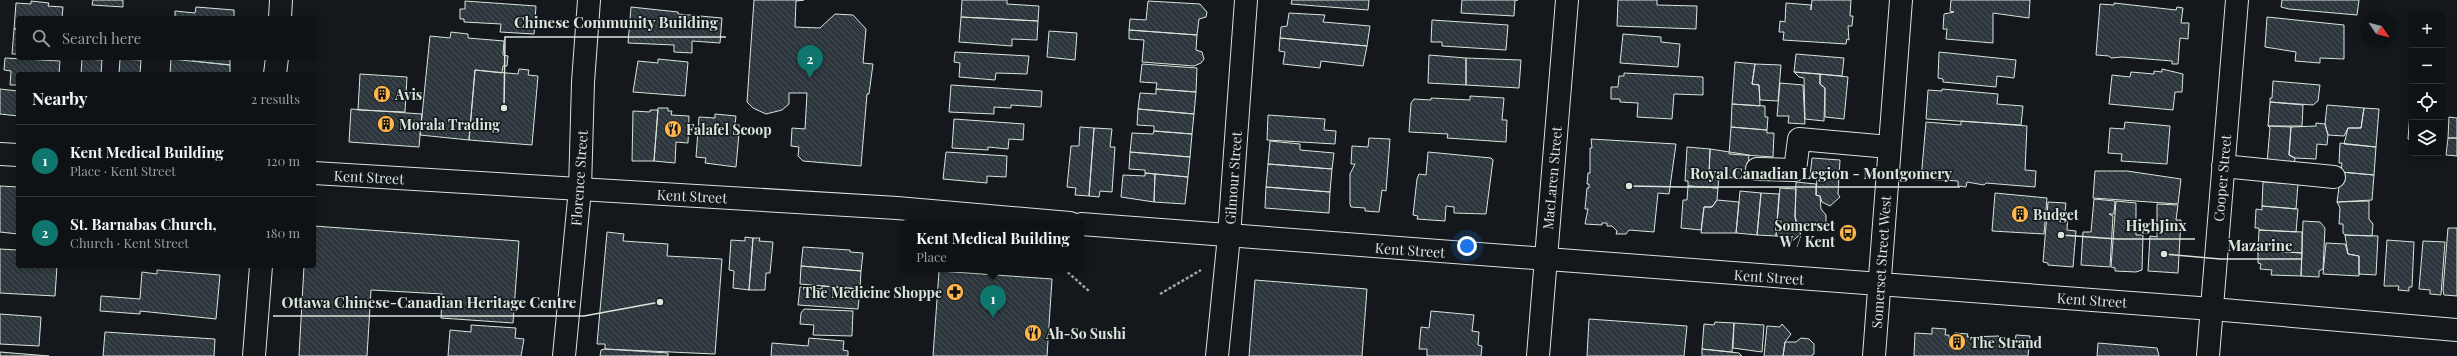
<!DOCTYPE html>
<meta charset="utf-8">
<style>
:root{--surface:#0f1215;--page:#181b1e;--text:#f1f3f6;--muted:#9b9ea0;--line:#2f3234;--accent:#0f766e}
body{margin:0;font-family:"Playfair Display",serif;background:var(--page);color:var(--text)}
.controls{position:absolute;right:12px;top:12px;display:grid;overflow:hidden;border-radius:4px;box-shadow:0 2px 6px #0003}
.controls button{width:36px;height:36px;display:grid;place-items:center;padding:0;border:0;border-bottom:1px solid var(--line);background:var(--surface);color:var(--text);font:20px sans-serif}
.compass{position:absolute;left:2361px;top:12px;width:36px;height:36px;border-radius:50%;background:var(--surface);box-shadow:0 2px 6px #0003;rotate:125deg}
.you{position:absolute;left:1467px;top:246px;width:14px;height:14px;margin:-10px;border:3px solid #fff;border-radius:50%;background:#1a73e8;box-shadow:0 0 0 6px #1a73e833}
.badge{display:grid;place-items:center;width:26px;height:26px;border-radius:50%;background:var(--accent);color:#fff;font-size:13px;font-weight:700}
.pin{position:absolute;translate:-50% -33px;filter:drop-shadow(0 1px 2px #0008)}
.pin::after{content:'';position:absolute;top:21px;width:14px;height:12px;background:inherit;clip-path:polygon(0 0,100% 0,50% 100%)}
.popup{position:absolute;left:902px;top:220px;width:182px;height:52px;box-sizing:border-box;display:grid;place-content:center;border-radius:4px;background:var(--surface);filter:drop-shadow(0 1px 3px #0005);font-size:13px;white-space:nowrap;color:var(--muted)}
.popup b{font-size:15px;color:var(--text)}
.popup::after{content:'';position:absolute;left:50%;top:100%;margin-left:-8px;border:8px solid transparent;border-top-color:var(--surface)}
.list{margin:0;padding:0;list-style:none}
h2{display:flex;justify-content:space-between;align-items:center;height:52px;margin:0;padding:0 16px;font-size:17px}
h2 small{font-size:13px;font-weight:400;color:var(--muted)}
.list li{display:grid;grid-template-columns:26px 1fr auto;gap:12px;align-items:center;box-sizing:border-box;height:72px;padding:0 16px;border-top:1px solid var(--line)}
.list b{display:block;font-size:15px;white-space:nowrap}
.list p{margin:0;font-size:13px;white-space:nowrap;color:var(--muted)}
.list em{font-size:13px;font-style:normal;color:var(--muted)}
.icon{flex:none;width:22px;height:22px;fill:none;stroke:currentColor;stroke-width:2;stroke-linecap:round;stroke-linejoin:round}
.map{position:relative;flex:none;width:2457px;height:356px;overflow:hidden}
.search{position:absolute;background:var(--surface);box-shadow:0 2px 6px #0003;left:16px;top:16px;width:300px;height:44px;display:flex;align-items:center;gap:10px;box-sizing:border-box;padding:0 14px;border-radius:4px;color:var(--muted);font-size:15px}
.panel{position:absolute;background:var(--surface);box-shadow:0 2px 6px #0003;left:16px;top:72px;width:300px;height:196px;border-radius:4px}
.map>svg:first-child{display:block}
.building{fill:url(#building-back-hatch);stroke:#d8e6dc}
.lines{fill:none;stroke-linecap:round;stroke-linejoin:round}
.minor-casing{stroke:#d8e6dc;stroke-width:24}
.major-casing{stroke:#d8e6dc;stroke-width:24}
.path{stroke:#9da8a2;stroke-width:2.5;stroke-dasharray:3 2;stroke-linecap:butt}
.minor{stroke:#14181c;stroke-width:22}
.major{stroke:#14181c;stroke-width:22}
.labels{text-anchor:middle;dominant-baseline:central;stroke-width:3;stroke-linejoin:round;paint-order:stroke}
.poi-label{font-size:14px;font-weight:bold;fill:#d8e6dc;stroke:#14181c;text-anchor:start}
.street-label{font-size:14px;fill:#d8e6dc;stroke:#14181c}
.leader{fill:none;stroke:#d8e6dc;stroke-width:1.5}
.callout-dot{fill:#d8e6dc;stroke:#14181c;stroke-width:1.5}
.callout-label{font-size:15px;text-anchor:middle;font-weight:bold;fill:#d8e6dc;stroke:#14181c;stroke-width:3;stroke-linejoin:round;paint-order:stroke}
</style>
<div class="map">
<svg width="2457" height="356" viewBox="0 0 2457 356">
<defs>
<pattern id="building-back-hatch" width="6" height="6" patternUnits="userSpaceOnUse"><rect width="6" height="6" fill="#2c363c"/><path d="M-1 5l2 2M0 0l6 6M5-1l2 2" fill="none" stroke="#4a5358"/></pattern>
</defs>
<rect width="100%" height="100%" fill="#14181c"/>
<path class="building" d="M93,0H123V7L92,5Z
M754,0H804L796,1L795,27L820,28L835,14L853,15L866,29L863,63L873,64L869,94H867L861,166L803,161L798,156L799,147L791,146L792,128L805,129L807,93H789V104L782,110L766,114L753,108L747,102Z
M962,0H1007V4L1039,6L1038,21L961,17Z
M1292,0H1369L1368,10L1291,4Z
M1462,0H1518H1515L1514,16L1461,13Z
M1618,0H1657V5L1697,6L1696,29L1617,26Z
M1812,0H1851L1850,16H1853L1852,26H1848L1849,40L1847,39L1846,44L1783,40L1784,32H1779L1780,21L1785,22L1786,3L1811,5V10Z
M1951,0H2030L2029,18L1993,13V43L1946,39L1947,29H1943L1944,14L1954,12L1950,11Z
M2282,0H2359L2357,15L2289,9L2281,7Z
M31,1L49,3L48,6L63,7L62,18H18V29H14L16,3L31,4Z
M465,1L536,6L534,34L500,32L501,24L464,22V19H460V9H465Z
M1148,1L1200,4L1207,12L1206,17L1199,19L1197,35L1129,30L1130,19L1146,20Z
M2114,3L2176,10L2177,7L2183,8L2181,23H2189L2188,39L2180,38L2178,64H2172V61L2122,57L2111,58L2109,56L2096,55L2100,4L2114,5Z
M196,7L234,10V18H175V11L195,13Z
M631,7L678,12V14L722,18L720,43L692,41V53L674,52V45L628,43Z
M1289,13L1325,15L1323,22L1370,26L1367,46L1280,38L1281,27L1287,26Z
M961,17L1038,21L1037,40L1012,39V46L959,42Z
M2267,17L2344,25V59L2320,58V63L2295,61L2296,52L2265,47Z
M1432,20L1508,25L1506,50L1442,46V42H1431Z
M14,29H18V54H12Z
M1129,30L1197,35L1196,50L1202,52L1204,59L1201,63L1194,66L1142,62L1144,40L1129,39Z
M1049,31L1077,33L1075,60L1047,57Z
M451,32L468,34V38L504,41L503,55L508,56L507,66H503L502,73L475,70L469,140L420,135L430,36L450,38Z
M1623,34L1661,37V42L1680,44L1678,67L1620,63Z
M1280,38L1367,46L1363,66L1321,61L1320,68L1283,64L1285,52L1279,51Z
M955,52L1029,56L1027,74L996,73L995,80L959,77L960,63L954,62Z
M1939,52L2016,60L2014,78L1997,76L1996,87L1943,82V79L1938,78Z
M1796,54L1844,58L1842,76L1794,72Z
M1429,55L1466,58V85L1428,83Z
M5,58L60,61L59,74H18V85H10L11,71L4,70Z
M193,58H230V65L193,61Z
M1466,58L1521,60L1519,88L1466,85Z
M82,59L102,60L101,74H81Z
M120,59L141,60L140,74H119Z
M171,59L230,65V74H170Z
M658,59L688,62L685,96L633,92L638,61L658,63Z
M1735,62L1755,64L1752,84L1759,85L1760,106L1732,104Z
M1142,64L1197,68L1196,92L1156,89L1157,83L1140,82Z
M1755,64L1781,65L1778,101L1760,100L1759,85L1752,84Z
M519,69L529,70L528,75L538,76L532,145L469,140L475,70L518,74Z
M2162,69L2183,74L2182,92H2175L2173,110L2109,104L2112,75L2130,77L2131,72L2154,74V71L2162,72Z
M1794,72L1820,74V84L1825,88L1824,121L1805,119L1804,78L1799,77Z
M1624,73L1703,77V95L1674,94L1672,119L1637,117L1638,103L1620,102V99H1611V87H1618L1619,76H1624Z
M360,74L407,77L405,112L358,110Z
M1820,74L1848,77L1844,119L1825,117V88L1820,84Z
M2273,81L2320,85L2318,101L2313,105L2270,102V98H2272Z
M1780,83L1803,85L1805,124L1788,123L1789,116H1777Z
M951,85L1042,91L1041,107L1011,105V108L994,107V114L949,112Z
M0,89L18,91V116L0,114Z
M1156,89L1196,92L1194,114L1138,109L1140,93L1156,94Z
M1942,89L1998,94L1997,104L2023,106L2021,125L1926,119L1928,90L1942,91Z
M1470,96L1504,98L1502,120H1507L1506,142L1447,138L1448,134L1409,132L1411,103L1414,99L1431,100V98L1470,100Z
M2270,102L2303,105L2302,126H2268Z
M1732,104L1765,106V117H1768L1767,130L1731,127Z
M2327,105L2364,108L2361,128H2348L2344,136L2328,135L2325,124Z
M658,108H668V111H672L671,115L689,116L688,143L676,142L675,163L654,161Z
M2364,108L2379,109L2376,147L2344,144L2348,128H2361Z
M351,109L422,114L419,147L349,142Z
M1138,109L1194,114L1192,134L1154,131V126L1137,125Z
M650,110H658L654,161H632L633,111L650,112Z
M2410,113L2412,114V140L2408,139Z
M715,114L736,116L734,133H739L736,167L705,163L706,158L696,157L699,117L715,118Z
M1268,115L1325,119L1324,130L1336,131L1335,144L1267,140Z
M2449,117L2457,118V138H2448Z
M954,119L1024,124L1023,140L1009,139L1008,149L988,147V150L952,148Z
M1961,121L2027,126L2025,170L2036,171L2035,187L1986,183L1984,185L1967,182L1966,187L1958,186V181L1921,179L1926,122L1961,125Z
M2125,122L2170,126L2167,164L2121,161L2122,154L2108,153L2110,128L2124,129Z
M2316,123L2325,124L2328,135L2327,145L2317,144L2316,159L2295,158L2289,155L2291,127L2316,126Z
M2268,126L2291,127L2289,155L2295,158L2294,168L2267,163L2270,128Z
M1080,127L1094,128L1089,196L1075,195L1076,188L1067,187L1071,146H1079Z
M1731,127L1767,130V133H1774L1773,157L1729,154Z
M1094,128L1112,129L1110,147H1115L1112,192L1100,191L1099,197L1089,196Z
M1154,131L1192,134L1190,157L1130,152L1132,133L1153,134Z
M1369,138L1390,139L1386,191L1382,190L1379,212L1365,211V208L1351,207L1350,204V174L1355,164H1351L1352,146L1368,147Z
M2448,138H2457V156L2446,155Z
M1591,139L1676,144L1669,194L1658,193L1654,232L1629,230L1626,234H1616L1617,231L1612,226H1607V223H1602V225L1585,224L1588,209H1585L1587,188H1589V184H1587L1588,173H1590V148H1592Z
M1270,141L1300,144V150L1334,153L1332,169L1268,164Z
M2340,143L2376,147L2374,175L2341,172L2342,163H2339Z
M1687,147L1710,149L1709,176L1719,177L1718,188L1688,186V181H1685Z
M1710,149L1749,155L1747,179L1709,176Z
M946,152L1007,156L1006,177L987,176V183L943,179Z
M1130,152L1190,157L1188,177L1145,173V170L1129,169Z
M1428,152L1491,158L1493,160L1486,214L1454,213V207L1446,206L1445,221L1417,219L1418,216L1413,215L1417,179L1419,174L1426,175Z
M1812,158L1840,160L1838,194L1840,197L1830,206L1822,202L1820,196L1816,195L1817,177L1810,176Z
M1268,164L1332,169L1330,192L1266,187Z
M2095,171H2127L2181,179L2178,204L2093,198Z
M2341,172L2374,175L2372,200L2337,202Z
M1145,173L1155,174L1154,202L1121,197L1123,175L1145,176Z
M1155,174L1188,177L1185,204L1154,202Z
M1796,182L1816,184V195L1820,196L1821,209L1826,215V224L1819,231L1810,230L1806,224L1798,225L1795,217Z
M2263,182L2298,184L2296,209L2262,206Z
M0,186L18,187V234L0,232Z
M1688,186L1718,188L1717,200L1712,207H1704L1701,230L1681,228L1683,200H1687Z
M1266,187L1330,192L1329,213L1265,208Z
M1780,188L1796,189L1795,217L1797,229L1801,234L1791,242L1787,237L1776,236Z
M1740,191L1761,193L1757,235L1736,233Z
M1761,193L1779,194L1776,236L1757,235Z
M1995,193L2047,198L2044,234L1992,231Z
M2094,199L2115,201L2114,214H2109L2113,216L2110,267L2081,265L2083,232H2091Z
M1717,200L1739,202L1736,233H1701L1704,207H1712Z
M2116,201L2136,203V235H2143L2142,270L2136,272L2115,271V268L2111,267Z
M2369,201V219L2373,224L2372,236L2345,235L2343,233V224H2339L2340,208L2337,202Z
M2048,202L2066,203L2065,212H2068L2067,230L2076,231L2073,267L2048,265V263L2043,262Z
M2157,204L2178,205L2176,220H2181L2178,273L2148,271L2150,236L2157,237Z
M2262,206L2298,209L2296,232L2259,230V228H2255L2256,209L2262,210Z
M2303,221L2320,222L2325,228L2323,269L2319,271V277L2301,276Z
M314,226L519,241L513,323L441,318L442,294L371,290L367,356H299L304,266H314Z
M2448,228H2457V296L2444,295L2443,290Z
M2259,230L2302,232V253L2258,250Z
M607,232L624,234L623,241L668,244L667,256L722,259L715,354L605,349V344H597Z
M2345,235L2378,236L2376,275L2359,274V256L2348,254Z
M745,237L753,238L749,290L733,288L734,271L729,270L731,240L745,241Z
M753,238H760L759,241L773,242L770,273H766L765,290H749Z
M2387,240L2414,242L2412,287H2409V291L2398,290L2399,286H2384Z
M2423,241L2445,242L2441,295L2430,294V290L2419,289Z
M2326,243L2345,244L2348,254L2359,256V276L2323,274Z
M803,247L850,250V252L863,253L861,271L801,266Z
M0,249L17,250L18,266H57L55,296L0,293Z
M2258,250L2302,253L2301,276L2271,275L2272,270L2260,269L2261,264L2258,263Z
M801,266L861,271L860,289L800,284Z
M157,270L220,275L216,319L140,311V314L100,311L101,296L140,299L142,272L157,274Z
M939,271L1052,279L1047,356H933Z
M1255,280L1367,289L1362,356H1249Z
M822,286L860,289L858,309L798,305L800,287L822,289Z
M804,309L853,311L852,336L813,335L814,325L800,324L801,313Z
M1431,311L1474,315L1472,331L1479,332L1478,345L1482,346L1481,356H1427V349H1419L1421,327L1429,328Z
M0,314L41,317L39,346L0,344Z
M1589,319L1687,326L1684,356H1587Z
M1715,322L1734,323L1732,352L1702,349L1704,324L1714,325Z
M1734,323L1764,325L1762,352L1733,348Z
M1782,324L1791,334L1785,342L1783,356H1764L1767,326L1780,327Z
M471,325L516,328L515,338L524,339L521,356H448L450,330L471,332Z
M1932,328L1946,329L1945,335H1949V338H1953L1955,333L1968,334L1967,337L1999,336V342H2002V340L2015,341L2016,335L2030,336L2028,356H1914L1915,333L1932,334Z
M105,332L215,339L214,356H103Z
M809,338L844,341L843,350L848,351V356H771L772,343L808,346Z
M1801,338L1809,339L1814,344V354L1811,356H1783L1785,342H1796Z
M2098,343L2157,348L2159,356H2097Z
M605,349L668,353V356H600L601,350Z
M1702,349L1739,353L1742,356H1702Z
M0,352L49,356H0Z"/>
<g class="lines">
<defs>
<path id="minor" d="M2223,166L2334,177
M1757,169L1795,170L1799,139L1889,147
M564,356L580,189L583,82L589,0
M1217,356L1229,236L1246,0
M1538,356L1567,0
M2208,356L2237,0"/>
<path id="major" d="M280,18L281,0
M275,74L277,58
M0,154L18,155
M314,173L897,208L1070,223
M1081,224L2212,309L2457,330
M254,356L261,266
M1874,356L1901,0"/>
</defs>
<use href="#minor" class="minor-casing"/>
<use href="#major" class="major-casing"/>
<path class="path" d="M1064,269L1090,292
M1160,294L1201,270"/>
<use href="#minor" class="minor"/>
<use href="#major" class="major"/>
</g>
<defs>
<symbol id="building-disc" viewBox="-11 -11 22 22"><circle r="9.5" fill="#ffb74d" stroke="#14181c"/><path d="M-4-6H4V6H1V3H-1V6H-4ZM-2.5-4.3h1.7v1.8h-1.7ZM.8-4.3h1.7v1.8H.8ZM-2.5-1h1.7V.8h-1.7ZM.8-1h1.7V.8H.8Z" fill="#111"/></symbol>
<symbol id="restaurant-disc" viewBox="-11 -11 22 22"><circle r="9.5" fill="#ffb74d" stroke="#14181c"/><path d="M-5-6h1v4h1v-4h1v4h1v-4h1v5L-1.5 .5V6h-2V.5L-5-1ZM5-6V6H3V1.5H1.5Q1.5-4 5-6Z" fill="#111"/></symbol>
<symbol id="bus-disc" viewBox="-11 -11 22 22"><circle r="9.5" fill="#ffb74d" stroke="#14181c"/><path d="M-5-6H5V4H4V6H2V4H-2V6H-4V4H-5ZM-3.5-4V0h7V-4ZM-3.5 1.2v1.5H-2V1.2ZM2 1.2v1.5H3.5V1.2Z" fill="#111"/></symbol>
<symbol id="pharmacy-disc" viewBox="-11 -11 22 22"><circle r="9.5" fill="#ffb74d" stroke="#14181c"/><path d="M-2-6h4v4h4v4h-4v4h-4v-4h-4v-4h4Z" fill="#111"/></symbol>
</defs>
<g fill-rule="evenodd">
<use href="#building-disc" x="372" y="84" width="20" height="20"/>
<use href="#building-disc" x="376" y="114" width="20" height="20"/>
<use href="#restaurant-disc" x="663" y="119" width="20" height="20"/>
<use href="#building-disc" x="2010" y="204" width="20" height="20"/>
<use href="#bus-disc" x="1838" y="223" width="20" height="20"/>
<use href="#pharmacy-disc" x="945" y="282" width="20" height="20"/>
<use href="#restaurant-disc" x="1023" y="323" width="20" height="20"/>
<use href="#building-disc" x="1947" y="332" width="20" height="20"/>
</g>
<g class="labels">
<g class="poi-label">
<text x="395" y="94">Avis</text>
<text x="399" y="124">Morala Trading</text>
<text x="686" y="129">Falafel Scoop</text>
<text x="2033" y="214">Budget</text>
<text x="1835" y="225" text-anchor="end">Somerset<tspan x="1835" dy="16">W / Kent</tspan></text>
<text x="942" y="292" text-anchor="end">The Medicine Shoppe</text>
<text x="1046" y="333">Ah-So Sushi</text>
<text x="1970" y="342">The Strand</text>
</g>
<g class="street-label">
<text transform="translate(369 177) rotate(3)">Kent Street</text>
<text transform="translate(579 178) rotate(-86)">Florence Street</text>
<text transform="translate(1233 178) rotate(-86)">Gilmour Street</text>
<text transform="translate(1552 178) rotate(-85)">MacLaren Street</text>
<text transform="translate(2222 178) rotate(-85)">Cooper Street</text>
<text transform="translate(692 196) rotate(3)">Kent Street</text>
<text transform="translate(1410 250) rotate(4)">Kent Street</text>
<text transform="translate(1881 262) rotate(-86)">Somerset Street West</text>
<text transform="translate(1769 277) rotate(4)">Kent Street</text>
<text transform="translate(2092 300) rotate(4)">Kent Street</text>
</g>
</g>
<path class="leader" d="M504 108L505 37H726M1629 186L1682 187H1960M2061 235L2117 239H2195M2164 254L2220 259H2301M660 302L584 316H273"/>
<g class="callout-dot">
<circle cx="504" cy="108" r="4"/>
<circle cx="1629" cy="186" r="4"/>
<circle cx="2061" cy="235" r="4"/>
<circle cx="2164" cy="254" r="4"/>
<circle cx="660" cy="302" r="4"/>
</g>
<g class="callout-label">
<text x="616" y="28">Chinese Community Building</text>
<text x="1821" y="179">Royal Canadian Legion - Montgomery</text>
<text x="2156" y="231">HighJinx</text>
<text x="2260" y="251">Mazarine</text>
<text x="429" y="308">Ottawa Chinese-Canadian Heritage Centre</text>
</g>
</svg>
<div class="controls">
<button>+</button>
<button>−</button>
<button><svg class="icon" aria-label="locate" viewBox="0 0 24 24"><circle cx="12" cy="12" r="6"/><path d="M12 2v4M12 18v4M2 12h4M18 12h4"/></svg></button>
<button><svg class="icon" aria-label="layers" viewBox="0 0 24 24"><path d="M12 4l9 5-9 5-9-5zM3 14l9 5 9-5"/></svg></button>
</div>
<svg class="compass" viewBox="-18 -18 36 36"><path d="M0-13l5 13h-10z" fill="#e53935"/><path d="M0 13l5-13h-10z" fill="#9b9ea0"/></svg>
<div class="you"></div>
<div class="pin badge" style="left:993px;top:318px">1</div>
<div class="popup"><b>Kent Medical Building</b>Place</div>
<div class="pin badge" style="left:810px;top:78px">2</div>
<div class="search"><svg class="icon" aria-label="search" viewBox="0 0 24 24"><circle cx="10" cy="10" r="6"/><path d="M15 15l6 6"/></svg>Search here</div>
<section class="panel">
<h2>Nearby<small>2 results</small></h2>
<ul class="list">
<li><span class="badge">1</span><div><b>Kent Medical Building</b><p>Place · Kent Street</p></div><em>120 m</em></li>
<li><span class="badge">2</span><div><b>St. Barnabas Church,</b><p>Church · Kent Street</p></div><em>180 m</em></li>
</ul>
</section>
</div>
